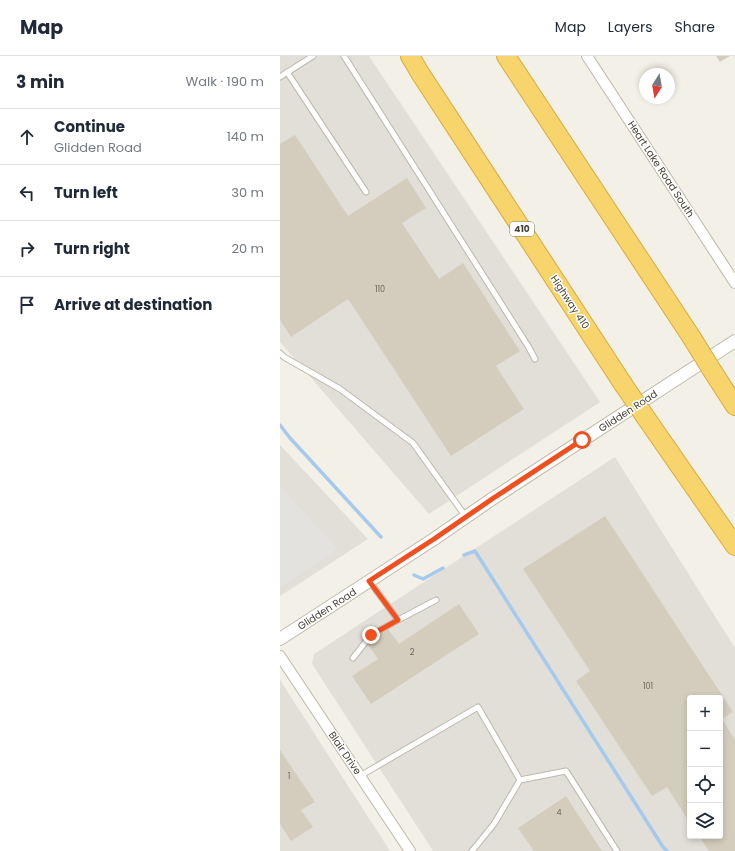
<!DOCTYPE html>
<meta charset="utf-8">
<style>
:root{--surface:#fff;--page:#f6f6f7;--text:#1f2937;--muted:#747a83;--line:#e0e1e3}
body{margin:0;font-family:Poppins,sans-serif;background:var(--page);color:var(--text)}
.controls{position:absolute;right:12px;bottom:12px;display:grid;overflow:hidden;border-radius:4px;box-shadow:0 2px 6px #0003}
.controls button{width:36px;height:36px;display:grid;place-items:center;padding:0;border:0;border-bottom:1px solid var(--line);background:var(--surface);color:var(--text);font:20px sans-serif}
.compass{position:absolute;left:359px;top:12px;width:36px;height:36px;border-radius:50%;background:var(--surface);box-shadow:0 2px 6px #0003;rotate:191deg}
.stop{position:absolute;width:12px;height:12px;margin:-9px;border:3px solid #f24f1f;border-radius:50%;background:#fff}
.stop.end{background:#f24f1f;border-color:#fff;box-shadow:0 1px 4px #0008}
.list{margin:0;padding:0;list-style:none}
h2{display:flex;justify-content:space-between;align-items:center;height:52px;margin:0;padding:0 16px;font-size:17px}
h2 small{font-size:13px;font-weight:400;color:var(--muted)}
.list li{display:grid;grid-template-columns:26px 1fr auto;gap:12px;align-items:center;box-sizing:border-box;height:56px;padding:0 16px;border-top:1px solid var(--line)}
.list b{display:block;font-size:15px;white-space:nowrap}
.list p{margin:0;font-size:13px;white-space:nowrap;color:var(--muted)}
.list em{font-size:13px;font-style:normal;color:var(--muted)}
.icon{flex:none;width:22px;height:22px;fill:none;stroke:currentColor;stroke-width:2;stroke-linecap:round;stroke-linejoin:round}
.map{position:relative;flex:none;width:455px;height:795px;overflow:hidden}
header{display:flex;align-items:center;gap:24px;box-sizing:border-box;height:56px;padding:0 20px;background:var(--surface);border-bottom:1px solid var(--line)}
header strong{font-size:19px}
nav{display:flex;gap:22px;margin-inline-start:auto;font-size:14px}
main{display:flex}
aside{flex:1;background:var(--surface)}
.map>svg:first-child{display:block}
.industrial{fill:#e2dfd8;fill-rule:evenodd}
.parking{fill:#e4e2df}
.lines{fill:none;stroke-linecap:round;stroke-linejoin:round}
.stream{stroke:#a5caee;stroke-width:3.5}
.building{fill:#d4cdbd}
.service-casing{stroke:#beb8aa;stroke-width:7}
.minor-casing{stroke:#beb8aa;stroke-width:12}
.tertiary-casing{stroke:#beb8aa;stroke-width:14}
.motorway-casing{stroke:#d8ab3c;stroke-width:20}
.service{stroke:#fff;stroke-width:5}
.minor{stroke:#fff;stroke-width:10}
.tertiary{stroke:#fff;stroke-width:12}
.motorway{stroke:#f8d56c;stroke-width:18}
.motorway-bridge-casing{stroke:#d8ab3c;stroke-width:20;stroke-linecap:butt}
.motorway-bridge{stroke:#f8d56c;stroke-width:18}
.route{stroke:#f24f1f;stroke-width:5}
.labels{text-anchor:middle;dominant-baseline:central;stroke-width:3;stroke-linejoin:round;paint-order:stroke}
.number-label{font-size:8px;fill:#696458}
.shield{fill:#fff;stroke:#7d7a72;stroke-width:1}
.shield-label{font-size:9px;font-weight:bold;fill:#454136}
.street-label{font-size:10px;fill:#454136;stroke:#fff}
</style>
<header>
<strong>Map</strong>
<nav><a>Map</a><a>Layers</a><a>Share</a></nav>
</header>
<main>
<aside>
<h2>3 min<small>Walk · 190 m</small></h2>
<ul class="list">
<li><svg class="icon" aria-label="ahead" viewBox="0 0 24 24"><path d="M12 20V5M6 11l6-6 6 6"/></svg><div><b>Continue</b><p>Glidden Road</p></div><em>140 m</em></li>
<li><svg class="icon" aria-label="left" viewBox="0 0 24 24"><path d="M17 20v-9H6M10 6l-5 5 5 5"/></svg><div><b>Turn left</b></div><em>30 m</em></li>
<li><svg class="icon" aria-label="right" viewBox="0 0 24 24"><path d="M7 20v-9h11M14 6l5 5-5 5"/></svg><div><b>Turn right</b></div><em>20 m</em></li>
<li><svg class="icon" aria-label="arrive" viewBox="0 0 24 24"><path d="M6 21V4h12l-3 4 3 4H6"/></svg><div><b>Arrive at destination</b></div></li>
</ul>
</aside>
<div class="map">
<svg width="455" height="795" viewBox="0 0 455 795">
<rect width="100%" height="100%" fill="#f3f0e7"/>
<path class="industrial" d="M0,0H89L320,346L149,458L0,286Z
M0,389L88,483L0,540Z
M335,401L455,592V795H153L32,608L34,598ZM410,642H440V780H410Z
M0,624L110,795H0Z"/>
<path class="parking" d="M0,430L58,493L0,532Z"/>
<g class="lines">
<path class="stream" d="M0,369L10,382L101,481
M184,499L195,495L383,791L387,795
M134,519L143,523L163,512"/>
</g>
<path class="building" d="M436,0H450L440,6Z
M15,79L68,160L127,122L146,152L122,167L159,223L183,207L240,295L216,310L244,353L171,400L68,243L11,281L0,264V88Z
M325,460L453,656L442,663L455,684V795H429L419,780H440V642H410V767L387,731L372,740L296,625L310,615L243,513Z
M179,548L199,578L91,648L72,620L98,603L87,587L108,573L119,588Z
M0,694L35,746L21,754L33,771L11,785L0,768Z
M286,740L322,795H254L238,772Z"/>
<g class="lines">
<defs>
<path id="service" d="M64,0L248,290L255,303
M7,16L86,136
M0,21L33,0
M0,297L4,301L60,333L133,387L186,461
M90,526L118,564L156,544
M73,602L91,579L118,564
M80,720L198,651L240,724L214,768L192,795
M240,724L286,715L337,795"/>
<path id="minor" d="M307,0L455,227
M0,600L130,795"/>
<path id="tertiary" d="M0,583L154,483L212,443L455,285"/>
<path id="motorway" d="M130,0L140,17L343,328
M226,0L412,282
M433,316L455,350
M364,359L455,490"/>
</defs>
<use href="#service" class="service-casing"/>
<use href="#minor" class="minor-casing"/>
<use href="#tertiary" class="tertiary-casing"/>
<use href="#motorway" class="motorway-casing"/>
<use href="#service" class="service"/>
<use href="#minor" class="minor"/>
<use href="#tertiary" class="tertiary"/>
<use href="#motorway" class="motorway"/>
<defs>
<path id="motorway-bridge" d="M412,282L433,316
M343,328L364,359"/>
</defs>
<use href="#motorway-bridge" class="motorway-bridge-casing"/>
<use href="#motorway-bridge" class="motorway-bridge"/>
</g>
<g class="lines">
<path class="route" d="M91,579L118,564L89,525L154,483L212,443L302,384"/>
</g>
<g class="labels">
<g class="number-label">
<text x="100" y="233">110</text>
<text x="132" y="596">2</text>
<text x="368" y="630">101</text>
<text x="9" y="720">1</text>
<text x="279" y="756">4</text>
</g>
<rect class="shield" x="230" y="166" width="24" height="14" rx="3"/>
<g class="shield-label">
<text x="242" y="173">410</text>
</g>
<g class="street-label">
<text transform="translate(381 113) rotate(57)">Heart Lake Road South</text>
<text transform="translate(290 246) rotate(57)">Highway 410</text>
<text transform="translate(348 355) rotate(-33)">Glidden Road</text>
<text transform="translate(47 553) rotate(-33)">Glidden Road</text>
<text transform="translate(65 697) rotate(56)">Blair Drive</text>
</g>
</g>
</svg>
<div class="controls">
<button>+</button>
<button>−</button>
<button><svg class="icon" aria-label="locate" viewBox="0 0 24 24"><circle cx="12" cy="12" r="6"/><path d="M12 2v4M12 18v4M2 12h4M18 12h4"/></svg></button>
<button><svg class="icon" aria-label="layers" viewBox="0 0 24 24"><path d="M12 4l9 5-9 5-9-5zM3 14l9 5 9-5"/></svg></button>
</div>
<svg class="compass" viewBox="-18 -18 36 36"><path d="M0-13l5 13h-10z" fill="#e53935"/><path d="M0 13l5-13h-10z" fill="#747a83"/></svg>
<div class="stop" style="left:302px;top:384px"></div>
<div class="stop end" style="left:91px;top:579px"></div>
</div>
</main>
